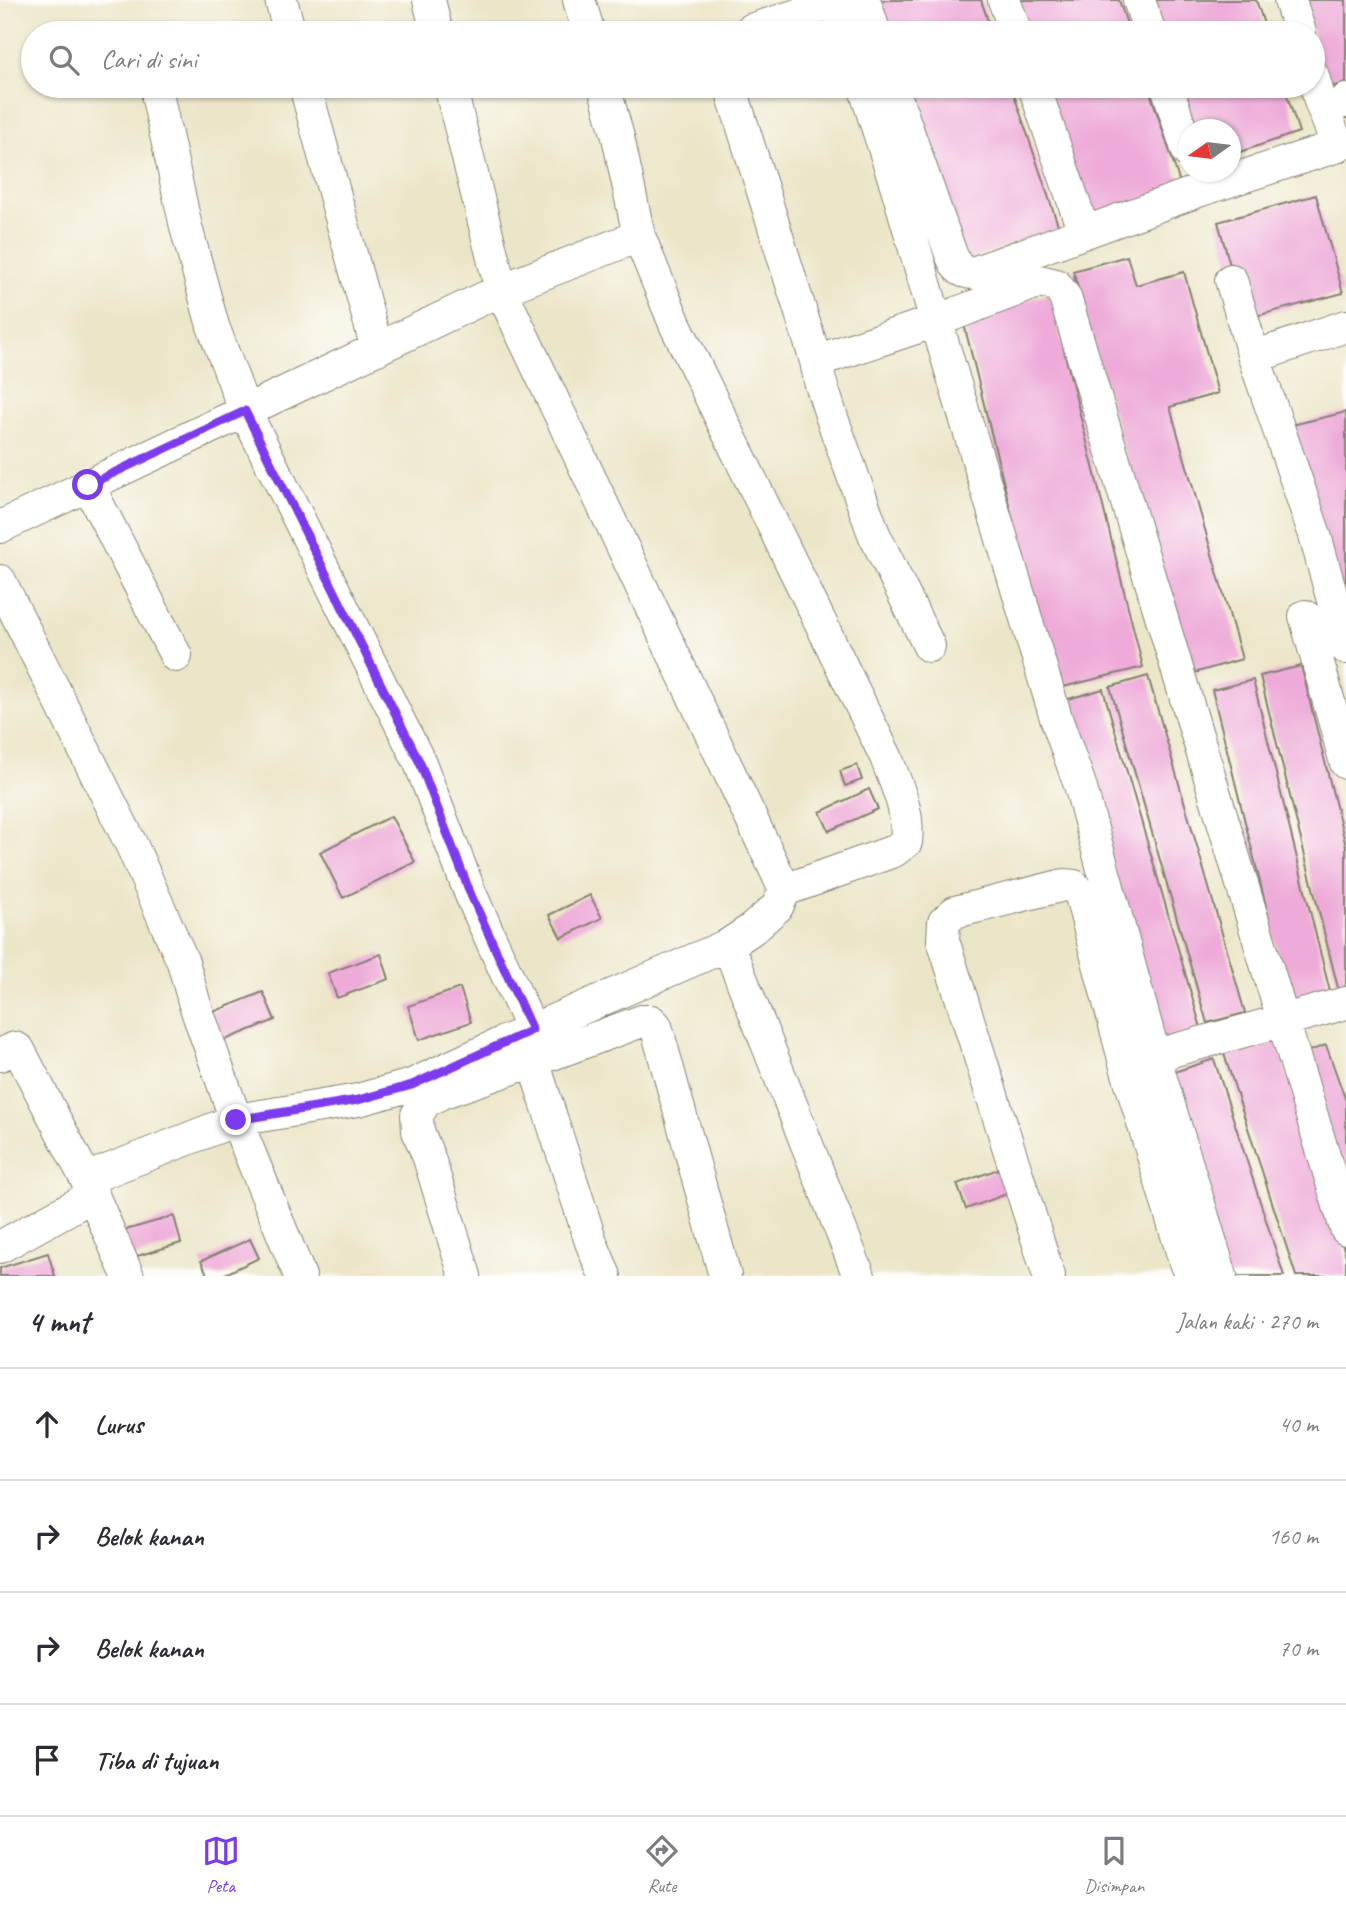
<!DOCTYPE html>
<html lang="id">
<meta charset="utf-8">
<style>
:root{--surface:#fff;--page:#f2f2f3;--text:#2b2b33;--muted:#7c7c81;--line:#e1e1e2;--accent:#7c3aed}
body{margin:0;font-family:Caveat,sans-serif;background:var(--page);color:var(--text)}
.compass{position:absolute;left:1178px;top:119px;width:63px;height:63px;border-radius:50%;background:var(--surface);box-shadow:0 2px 5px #0004;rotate:256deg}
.stop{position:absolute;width:21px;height:21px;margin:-16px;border:5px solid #7c3aed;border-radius:50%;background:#fff}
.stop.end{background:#7c3aed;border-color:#fff;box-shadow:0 2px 7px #0008}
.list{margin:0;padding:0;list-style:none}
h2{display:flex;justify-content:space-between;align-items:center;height:91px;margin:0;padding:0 28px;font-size:30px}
h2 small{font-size:23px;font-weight:400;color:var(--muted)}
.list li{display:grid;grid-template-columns:46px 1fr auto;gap:21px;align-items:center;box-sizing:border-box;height:112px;padding:0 28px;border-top:2px solid var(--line)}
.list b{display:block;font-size:26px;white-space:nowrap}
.list em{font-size:23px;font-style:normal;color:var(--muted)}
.icon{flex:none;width:38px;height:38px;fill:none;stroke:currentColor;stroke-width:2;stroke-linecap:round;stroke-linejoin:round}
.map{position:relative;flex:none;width:1346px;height:1276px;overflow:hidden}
.search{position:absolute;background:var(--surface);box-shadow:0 2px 5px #0004;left:21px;right:21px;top:21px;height:77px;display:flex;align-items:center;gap:18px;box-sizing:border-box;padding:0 24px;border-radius:38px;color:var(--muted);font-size:26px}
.sheet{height:539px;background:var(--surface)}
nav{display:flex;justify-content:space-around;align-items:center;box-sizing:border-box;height:98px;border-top:2px solid var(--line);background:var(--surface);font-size:19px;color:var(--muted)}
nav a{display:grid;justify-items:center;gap:4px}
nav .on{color:var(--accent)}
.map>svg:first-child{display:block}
.building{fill:#eeaad9}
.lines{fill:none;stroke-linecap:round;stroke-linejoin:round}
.street-casing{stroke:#848172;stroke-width:34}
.street{stroke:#fff;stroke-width:32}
.route{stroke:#7c3aed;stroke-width:9}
</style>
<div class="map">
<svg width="1346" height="1276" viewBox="0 0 1346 1276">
<rect width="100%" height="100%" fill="#fdfcf7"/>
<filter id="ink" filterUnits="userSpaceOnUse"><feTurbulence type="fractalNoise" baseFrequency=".0143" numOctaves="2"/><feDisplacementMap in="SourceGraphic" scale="14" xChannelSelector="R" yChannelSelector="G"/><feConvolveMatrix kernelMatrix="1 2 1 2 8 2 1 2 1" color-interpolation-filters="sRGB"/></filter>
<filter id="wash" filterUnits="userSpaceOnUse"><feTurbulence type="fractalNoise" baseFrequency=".00686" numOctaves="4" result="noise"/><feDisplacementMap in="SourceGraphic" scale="28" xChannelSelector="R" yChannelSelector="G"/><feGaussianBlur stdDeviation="1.57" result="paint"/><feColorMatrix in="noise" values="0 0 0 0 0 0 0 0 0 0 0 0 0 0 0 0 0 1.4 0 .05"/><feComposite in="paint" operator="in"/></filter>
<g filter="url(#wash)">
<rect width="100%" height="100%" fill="#ece6c9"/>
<g id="blocks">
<path class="building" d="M876,0H981L992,33H887Z
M1012,0H1119L1130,33H1024Z
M1152,0H1256L1267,33H1163Z
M1300,0H1346V83L1323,89L1313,50V33Z
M906,86H1011L1059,228L966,261Z
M1041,86H1148L1181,186L1086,218Z
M1180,86H1284L1299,132L1231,155V130H1195Z
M1316,195L1343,293L1245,319L1218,222Z
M1127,256L1136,285L1184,272L1218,393L1170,407L1242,659L1187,675L1073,271Z
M1050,294L1143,667L1055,689L962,316Z
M1346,412V622L1292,425Z
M1301,666L1346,846V994L1340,996L1260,676Z
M1148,676L1245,1013L1207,1023L1110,687Z
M1253,680L1332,1000L1292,1010L1212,690Z
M1103,689L1201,1028L1163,1039L1065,700Z
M857,765L862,780L845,786L840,771Z
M869,789L878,809L829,831L820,812Z
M391,816L415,862L343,898L320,852Z
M590,895L602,918L561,938L549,915Z
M381,954L389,979L337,998L328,973Z
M460,988L471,1022L419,1040L408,1006Z
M263,992L275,1020L215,1044L203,1016Z
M1274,1035L1346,1256V1276H1296L1223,1051Z
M1326,1045L1346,1101V1198L1295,1056Z
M1214,1059L1284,1276H1227L1162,1076Z
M1009,1165L1018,1190L966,1209L957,1184Z
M174,1216L181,1243L127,1259L119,1232Z
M250,1239L259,1258L221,1276H208L201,1261Z
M48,1253L55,1276H0V1268Z"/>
</g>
</g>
<g filter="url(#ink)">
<use href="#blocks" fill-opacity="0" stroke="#848172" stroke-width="2"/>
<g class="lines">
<defs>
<path id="street" d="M281,0L290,33
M429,0L437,33
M579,0L589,33
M837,0L847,33
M864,0L875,33
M1004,0L1016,33
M1139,0L1150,33
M1290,0L1300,33
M747,33L751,30L837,2
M305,86L377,349
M450,86L501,290L785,890
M604,86L618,137L639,236
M730,86L816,361
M864,86L898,191L936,321L816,361L820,381L833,421L874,534L929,646
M892,86L951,254C956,266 959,273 973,273L1201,190L1338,146L1320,101L1313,76
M1034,86L1084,232
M1167,86L1188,152
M158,98L186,227L213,326L245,411L420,763L471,895L532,1030
M1346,100V102
M1231,280L1254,357
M1346,326L1254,357L1315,535L1346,648
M88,485L176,656
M0,527L501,290L639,236L675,324L886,757C896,785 910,811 906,842L894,851L785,890L777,907L752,929L728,945L859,1276
M0,581L132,846L183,962L195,1005L236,1120L300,1276
M1305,616L1346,763
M0,1055L15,1048L19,1050L86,1179L128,1276
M1135,1061L1346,1003
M86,1179L236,1120L358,1100L412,1085L504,1042L728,945
M0,1247L92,1196
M465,1276L429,1158L418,1131L417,1115L425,1102L441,1093L533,1061
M605,1276L591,1242L533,1061L642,1021H651L656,1026L725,1276
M1049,1276L943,940L944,922L955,912L1064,885L1074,886L1081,896L1125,1063L1186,1265L1191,1276
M1221,1276L1158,1069L1080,785L1057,721L936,321L1040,281L1056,285L1065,297C1161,607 1250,919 1346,1229"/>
</defs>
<use href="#street" class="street-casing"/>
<use href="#street" class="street"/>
</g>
</g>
<g class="lines" filter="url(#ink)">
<path class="route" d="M88,485L245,411L420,763L471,895L532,1030L412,1085L358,1100L236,1120"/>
</g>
</svg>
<svg class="compass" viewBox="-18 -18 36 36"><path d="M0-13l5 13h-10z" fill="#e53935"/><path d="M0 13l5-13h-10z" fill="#7c7c81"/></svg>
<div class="stop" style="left:88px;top:485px"></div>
<div class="stop end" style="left:236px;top:1120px"></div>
<div class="search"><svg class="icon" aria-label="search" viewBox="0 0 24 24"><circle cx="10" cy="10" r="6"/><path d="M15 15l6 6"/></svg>Cari di sini</div>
</div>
<section class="sheet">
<h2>4 mnt<small>Jalan kaki · 270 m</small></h2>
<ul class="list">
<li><svg class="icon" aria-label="ahead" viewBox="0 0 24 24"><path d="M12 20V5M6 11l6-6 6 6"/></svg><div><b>Lurus</b></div><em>40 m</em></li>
<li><svg class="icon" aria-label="right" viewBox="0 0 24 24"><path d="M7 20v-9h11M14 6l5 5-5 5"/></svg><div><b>Belok kanan</b></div><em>160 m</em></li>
<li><svg class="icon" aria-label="right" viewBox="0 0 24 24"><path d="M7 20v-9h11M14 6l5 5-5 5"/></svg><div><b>Belok kanan</b></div><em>70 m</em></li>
<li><svg class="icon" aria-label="arrive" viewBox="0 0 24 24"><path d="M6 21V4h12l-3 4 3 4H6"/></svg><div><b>Tiba di tujuan</b></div></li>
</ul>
</section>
<nav>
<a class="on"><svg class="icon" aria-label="map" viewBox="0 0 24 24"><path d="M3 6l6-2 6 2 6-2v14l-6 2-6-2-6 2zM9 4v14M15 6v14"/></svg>Peta</a>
<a><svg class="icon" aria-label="directions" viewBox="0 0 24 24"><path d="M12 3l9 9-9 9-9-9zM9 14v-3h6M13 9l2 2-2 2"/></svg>Rute</a>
<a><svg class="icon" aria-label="saved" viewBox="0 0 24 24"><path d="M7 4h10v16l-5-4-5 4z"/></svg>Disimpan</a>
</nav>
